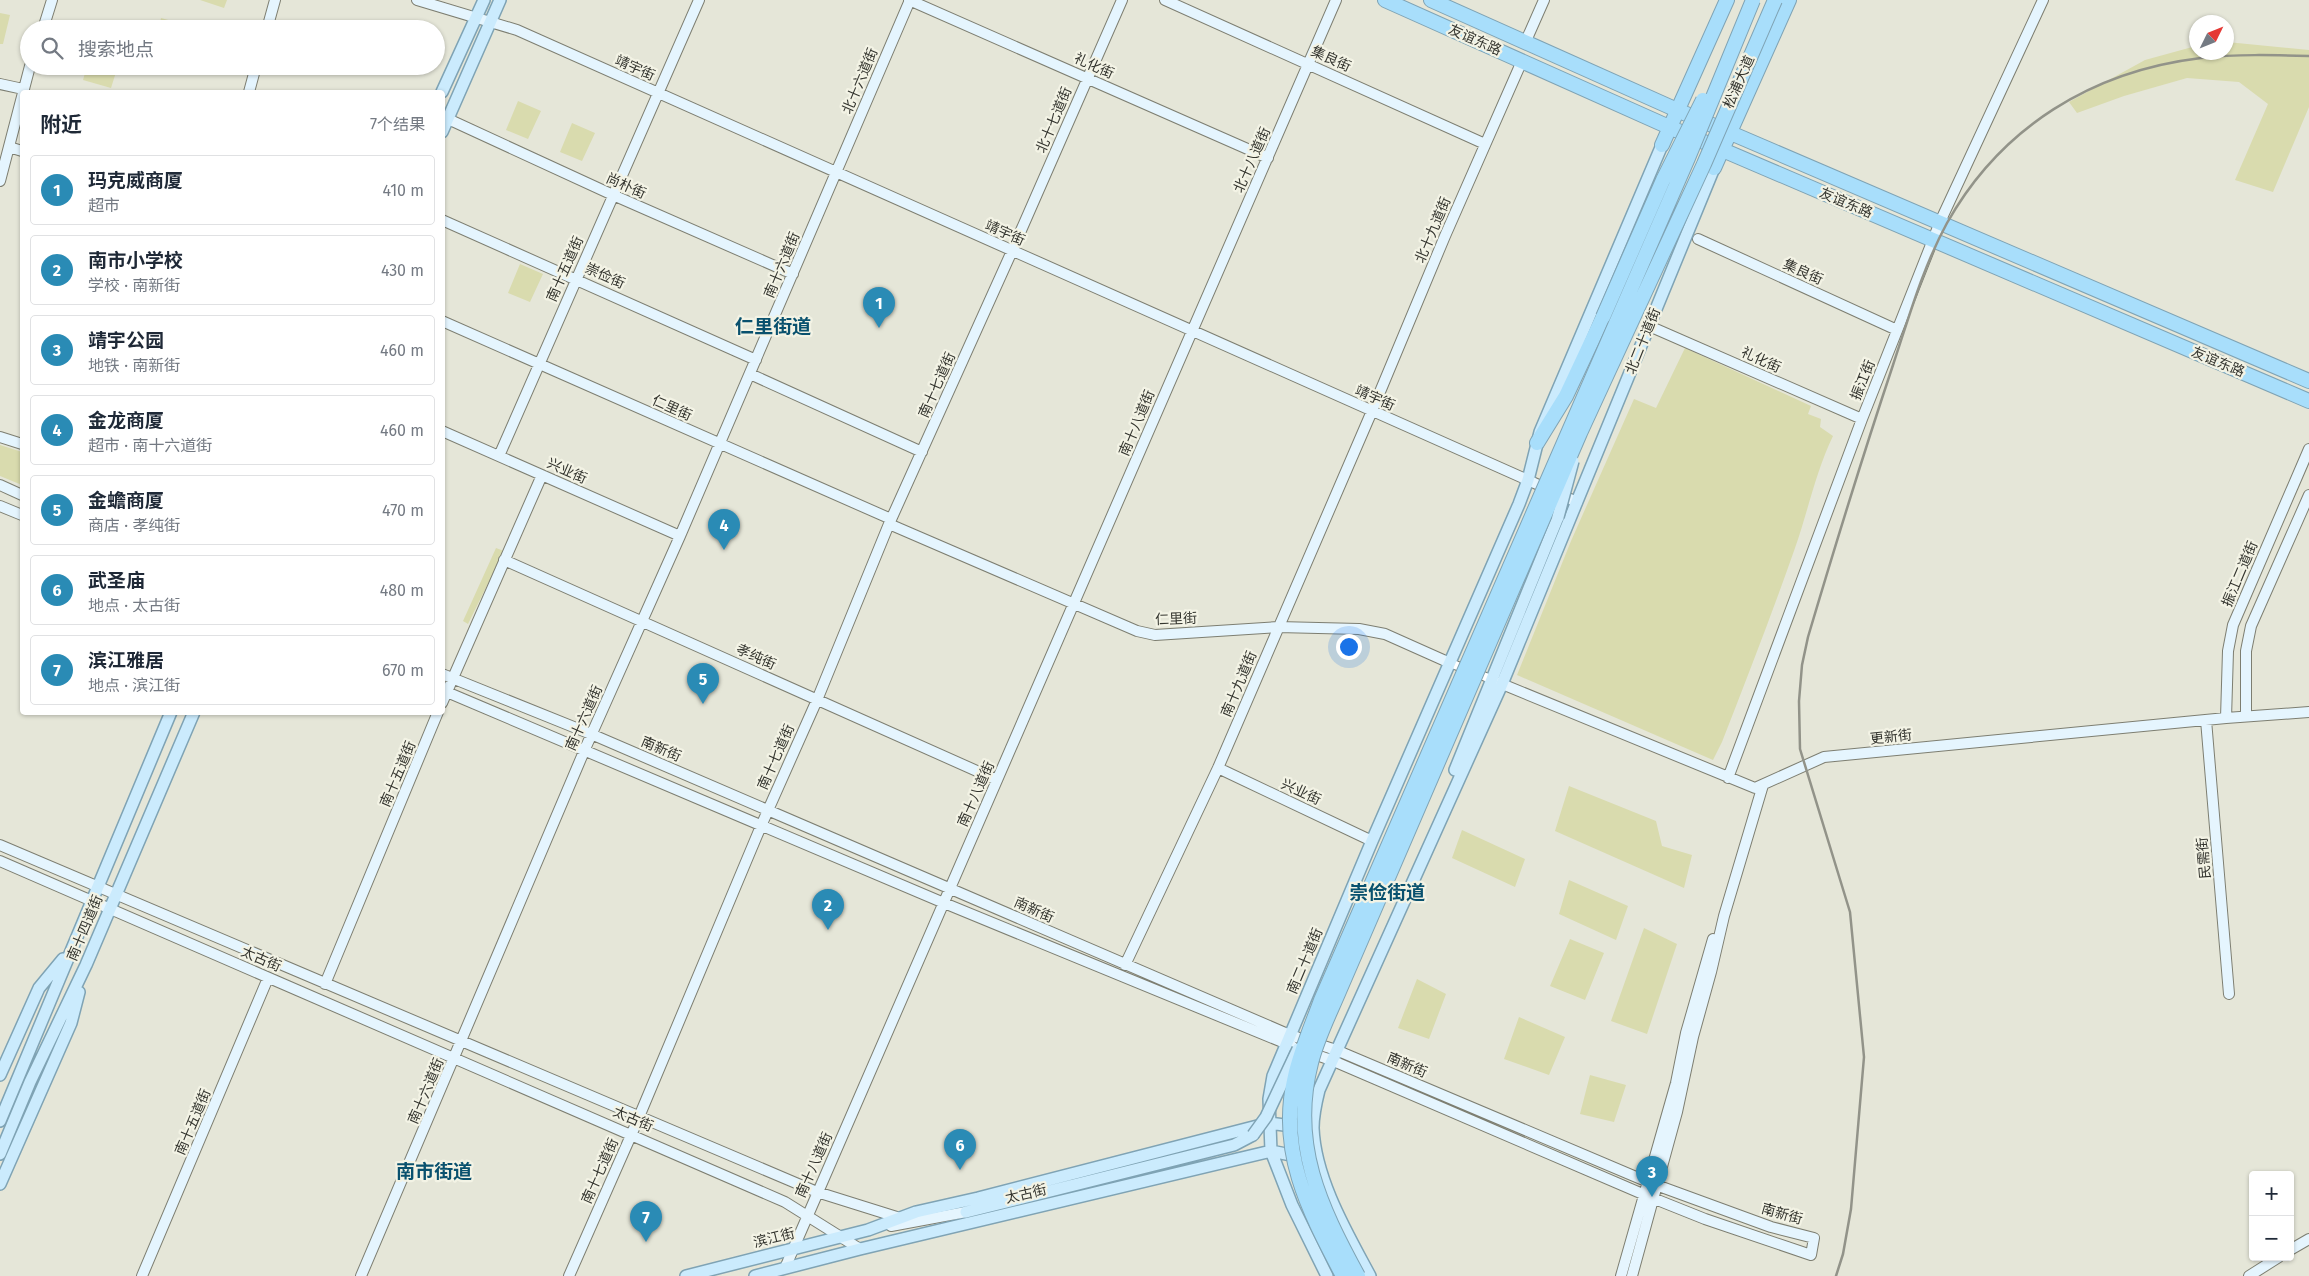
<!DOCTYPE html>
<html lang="zh">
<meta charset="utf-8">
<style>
:root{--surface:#fff;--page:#f6f6f7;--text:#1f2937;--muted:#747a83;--line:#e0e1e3;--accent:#2a8bb5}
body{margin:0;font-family:"Fira Sans","Noto Sans SC",sans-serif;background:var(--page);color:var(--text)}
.controls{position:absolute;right:15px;bottom:15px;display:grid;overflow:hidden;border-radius:5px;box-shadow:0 1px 4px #0004}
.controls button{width:45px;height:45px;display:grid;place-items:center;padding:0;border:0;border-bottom:1px solid var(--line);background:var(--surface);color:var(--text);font:25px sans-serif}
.compass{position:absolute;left:2189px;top:15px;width:45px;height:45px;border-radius:50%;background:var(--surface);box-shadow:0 1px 4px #0004;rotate:47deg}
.you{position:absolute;left:1348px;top:646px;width:18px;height:18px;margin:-12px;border:4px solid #fff;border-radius:50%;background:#1a73e8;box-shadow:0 0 0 8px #1a73e833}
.badge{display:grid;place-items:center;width:32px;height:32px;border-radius:50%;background:var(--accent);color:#fff;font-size:16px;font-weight:700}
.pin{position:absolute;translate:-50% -41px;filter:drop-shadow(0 1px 2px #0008)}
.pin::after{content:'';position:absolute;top:26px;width:18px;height:15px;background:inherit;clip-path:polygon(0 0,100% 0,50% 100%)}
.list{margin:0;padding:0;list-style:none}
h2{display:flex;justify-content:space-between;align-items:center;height:65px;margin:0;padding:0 20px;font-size:21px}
h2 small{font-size:16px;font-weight:400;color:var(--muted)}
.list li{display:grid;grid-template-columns:32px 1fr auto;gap:15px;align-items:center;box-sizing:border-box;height:70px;margin:0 10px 10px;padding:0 10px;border:1px solid var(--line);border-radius:5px}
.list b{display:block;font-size:19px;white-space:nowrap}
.list p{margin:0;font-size:16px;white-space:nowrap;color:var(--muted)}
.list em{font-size:16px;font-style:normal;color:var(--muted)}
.icon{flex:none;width:28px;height:28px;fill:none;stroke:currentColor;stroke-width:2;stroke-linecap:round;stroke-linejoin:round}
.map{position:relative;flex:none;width:2309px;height:1276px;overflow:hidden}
.search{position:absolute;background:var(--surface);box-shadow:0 1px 4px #0004;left:20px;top:20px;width:425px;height:55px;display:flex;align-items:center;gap:12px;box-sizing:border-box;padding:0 18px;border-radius:28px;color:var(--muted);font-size:19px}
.panel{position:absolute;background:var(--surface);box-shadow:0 1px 4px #0004;left:20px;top:90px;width:425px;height:625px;border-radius:5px}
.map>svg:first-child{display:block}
.green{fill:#d9dbae}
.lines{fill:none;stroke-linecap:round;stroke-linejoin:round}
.street-casing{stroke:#7d7e71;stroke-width:10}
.secondary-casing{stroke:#7d7e71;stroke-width:12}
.primary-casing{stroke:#7fa3b4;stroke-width:14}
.highway-casing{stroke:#7fa3b4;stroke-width:16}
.street{stroke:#fff;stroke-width:8}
.secondary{stroke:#e5f5fe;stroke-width:10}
.primary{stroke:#cbebfd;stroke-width:11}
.highway{stroke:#a8defb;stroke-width:14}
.rail{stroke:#929389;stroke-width:2.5}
.primary-bridge-casing{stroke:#7fa3b4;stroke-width:14;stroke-linecap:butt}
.highway-bridge-casing{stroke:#7fa3b4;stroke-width:16;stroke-linecap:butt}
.primary-bridge{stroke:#cbebfd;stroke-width:11}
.highway-bridge{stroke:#a8defb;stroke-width:14}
.labels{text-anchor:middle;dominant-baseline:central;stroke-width:4.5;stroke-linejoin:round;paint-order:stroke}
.street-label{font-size:14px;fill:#34352f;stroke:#f3f3e5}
.district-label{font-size:19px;font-weight:bold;fill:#09516e;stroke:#f3f3e5}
</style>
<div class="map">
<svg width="2309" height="1276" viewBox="0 0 2309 1276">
<rect width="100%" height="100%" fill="#e5e6d8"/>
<path class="green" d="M200,0H227L224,8Z
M0,13L10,15L3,44H0Z
M161,18L201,29H159Z
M2227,42L2309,50V107L2273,192L2235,180L2268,104L2239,82L2187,78L2124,96L2077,113L2069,102L2145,60L2196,46V52H2226Z
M87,66H109L117,69L111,88L83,80Z
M518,101L541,111L528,139L506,130Z
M572,123L595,133L582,161L560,152Z
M520,264L543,274L530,302L508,293Z
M1685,348L1811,406L1808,414L1821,419L1820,427L1833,436C1816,471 1808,511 1795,548C1772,614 1747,678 1722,742L1713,760L1517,675L1571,541L1634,399L1656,408Z
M0,445L22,452V485L0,476Z
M496,548L504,551L468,624L463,621Z
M1569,786L1656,821L1662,846L1692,855L1684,888L1555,831Z
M1462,830L1525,859L1515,887L1452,858Z
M1569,880L1628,906L1616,940L1559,914Z
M1644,928L1677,944L1647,1034L1611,1021Z
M1570,939L1604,953L1585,1000L1550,986Z
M1417,979L1446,994L1429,1039L1398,1028Z
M1519,1017L1565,1037L1549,1075L1504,1059Z
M1590,1075L1626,1085L1614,1122L1580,1114Z"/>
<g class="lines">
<defs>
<path id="street" d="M1450,663L1496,681"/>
<path id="secondary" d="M417,0L517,30L1577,502
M909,0L1268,158
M1165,0L1485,144
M43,29L52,0
M267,29L275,0
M1525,43L1544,0
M0,84L23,89
M249,92L256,66
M448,119L613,195L793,274
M9,147L22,151
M0,181L30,66
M442,220L756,360
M1698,239L1897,330
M442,321L891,519
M1649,326L1862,419
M750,374L922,452
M442,431L680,536
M0,437L22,444
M499,456L699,0
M0,485L22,495
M0,506L22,515
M889,524L1137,631L1155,635L1278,627L1359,629L1385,634L1450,663
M504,560L997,780
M442,674L591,734L1290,1035L1336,1050L1648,1182L1771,1227L1814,1238L1811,1255L1705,1219L1645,1195L1331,1060L1308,1052
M1502,684L1755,788L1824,757L2226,718L2309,712
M442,690L944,903L1292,1046
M442,703L542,475
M2246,716V651L2251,626L2309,495
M2226,718L2228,651L2233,625L2309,449
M2206,720L2229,994
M1218,768L1372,841
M1728,778L1862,419L1940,222L2043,0
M0,845L817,1192L900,1218
M0,861L785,1202L860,1249
M1125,965L1218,768L1372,411L1445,236L1522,61
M325,984L438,712
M891,1226L966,1212
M2290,1250L2309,1239
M785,1268L1336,0
M142,1276L268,978
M361,1276L585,749L680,536L910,0
M569,1276L636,1124L761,826L817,700L889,524L1012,251L1122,0
M1621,1276L1676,1083L1686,1033L1713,939
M1632,1276L1677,1112L1693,1037L1711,972L1724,916L1763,785
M2249,1276L2279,1257"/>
<path id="primary" d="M442,92L484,0
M442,132L500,0
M1455,770L1558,517
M0,1075L39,988L63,959
M0,1121L171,712
M0,1154L30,1082L86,965L194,712
M0,1184L71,1023L79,992
M966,1212L1234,1145L1253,1135
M686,1276L868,1230L916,1212L978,1198L1269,1123L1299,1127
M755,1276L860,1249L1271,1151L1301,1157
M1327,1276L1292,1205L1271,1151L1269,1099L1273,1076L1372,841L1519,504L1528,480L1540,432L1662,145
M1370,1276C1347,1233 1315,1179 1313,1128C1313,1116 1316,1102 1319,1090L1502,684L1714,168"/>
<path id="highway" d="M1385,0L1669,127L2309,401
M1431,0L1677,110L2309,381
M1662,145L1727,0
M1714,168L1789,0
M1537,443L1566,396L1603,317"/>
</defs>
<use href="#street" class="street-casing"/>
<use href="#secondary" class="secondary-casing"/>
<use href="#primary" class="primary-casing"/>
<use href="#highway" class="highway-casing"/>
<use href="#street" class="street"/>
<use href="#secondary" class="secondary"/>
<use href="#primary" class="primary"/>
<use href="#highway" class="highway"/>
<path class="rail" d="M1836,1276L1843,1254L1851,1209L1864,1057L1850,912L1800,749L1799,701L1802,665L1808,637C1835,546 1863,455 1893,365C1909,317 1923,267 1947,223C2001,127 2092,71 2201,58C2237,54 2273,55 2309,56"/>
<defs>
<path id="primary-bridge" d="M1558,517L1573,461
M1253,1135L1266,1117L1298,1049"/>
<path id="highway-bridge" d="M1603,317L1663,180L1703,100
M1343,1276C1309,1211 1277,1152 1295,1076C1301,1050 1312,1025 1321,1000L1688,158L1753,0
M1358,1276C1320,1206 1290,1144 1311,1063C1317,1038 1330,1013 1340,989L1580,433L1704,164L1775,0"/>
</defs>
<use href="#primary-bridge" class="primary-bridge-casing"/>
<use href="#highway-bridge" class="highway-bridge-casing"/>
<use href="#primary-bridge" class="primary-bridge"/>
<use href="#highway-bridge" class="highway-bridge"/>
</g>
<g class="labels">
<g class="street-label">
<text transform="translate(1475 40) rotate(24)">友谊东路</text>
<text transform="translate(1331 59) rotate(24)">集良街</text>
<text transform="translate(1094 66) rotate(24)">礼化街</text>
<text transform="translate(635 68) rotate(24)">靖宇街</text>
<text transform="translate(860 81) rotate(-67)">北十六道街</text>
<text transform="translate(1739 82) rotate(-66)">松浦大道</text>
<text transform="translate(1054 120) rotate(-67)">北十七道街</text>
<text transform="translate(1252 160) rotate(-66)">北十八道街</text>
<text transform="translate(626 186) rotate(24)">尚朴街</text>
<text transform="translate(1846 203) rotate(23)">友谊东路</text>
<text transform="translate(1433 230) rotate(-67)">北十九道街</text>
<text transform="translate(1005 233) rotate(24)">靖宇街</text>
<text transform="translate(782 265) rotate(-67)">南十六道街</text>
<text transform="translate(565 269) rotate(-66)">南十五道街</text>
<text transform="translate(1803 272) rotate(24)">集良街</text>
<text transform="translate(605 276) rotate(24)">崇俭街</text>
<text transform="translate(1643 341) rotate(-68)">北二十道街</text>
<text transform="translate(1761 360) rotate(24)">礼化街</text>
<text transform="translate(2218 362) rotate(23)">友谊东路</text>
<text transform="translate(1863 380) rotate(-68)">振江街</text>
<text transform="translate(937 385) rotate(-66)">南十七道街</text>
<text transform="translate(1375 398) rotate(24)">靖宇街</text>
<text transform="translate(672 408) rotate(24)">仁里街</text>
<text transform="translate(1137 423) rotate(-67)">南十八道街</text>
<text transform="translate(567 471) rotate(24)">兴业街</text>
<text transform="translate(2240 574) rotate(-67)">振江二道街</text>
<text transform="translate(1176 619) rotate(-2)">仁里街</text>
<text transform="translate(756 657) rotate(24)">孝纯街</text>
<text transform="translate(1239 684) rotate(-67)">南十九道街</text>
<text transform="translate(584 718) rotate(-66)">南十六道街</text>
<text transform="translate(1891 737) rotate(-6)">更新街</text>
<text transform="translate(661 749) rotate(23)">南新街</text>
<text transform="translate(776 757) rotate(-66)">南十七道街</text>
<text transform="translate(398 774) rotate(-67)">南十五道街</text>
<text transform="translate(1301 792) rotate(25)">兴业街</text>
<text transform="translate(976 794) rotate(-66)">南十八道街</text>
<text transform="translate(2204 858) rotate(-95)">民需街</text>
<text transform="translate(1034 910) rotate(24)">南新街</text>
<text transform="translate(85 928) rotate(-67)">南十四道街</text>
<text transform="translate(261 959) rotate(23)">太古街</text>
<text transform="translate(1305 961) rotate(-67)">南二十道街</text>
<text transform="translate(1407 1065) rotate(23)">南新街</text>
<text transform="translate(426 1091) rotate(-67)">南十六道街</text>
<text transform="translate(633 1119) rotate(23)">太古街</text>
<text transform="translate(193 1122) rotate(-67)">南十五道街</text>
<text transform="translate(814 1165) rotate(-66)">南十八道街</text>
<text transform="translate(600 1171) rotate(-66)">南十七道街</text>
<text transform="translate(1026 1194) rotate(-13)">太古街</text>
<text transform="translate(1782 1214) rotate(16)">南新街</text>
<text transform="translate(774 1238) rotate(-14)">滨江街</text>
</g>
<g class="district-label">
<text x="773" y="326">仁里街道</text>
<text x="1387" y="892">崇俭街道</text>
<text x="434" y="1171">南市街道</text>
</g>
</g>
</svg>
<div class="controls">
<button>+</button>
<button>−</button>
</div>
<svg class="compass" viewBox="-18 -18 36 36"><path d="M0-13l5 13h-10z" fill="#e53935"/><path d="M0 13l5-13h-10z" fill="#747a83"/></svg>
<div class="you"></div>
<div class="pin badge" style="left:879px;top:328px">1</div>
<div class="pin badge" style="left:828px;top:930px">2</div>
<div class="pin badge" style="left:1652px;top:1197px">3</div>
<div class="pin badge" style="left:724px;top:550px">4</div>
<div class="pin badge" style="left:703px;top:704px">5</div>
<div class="pin badge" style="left:960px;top:1170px">6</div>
<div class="pin badge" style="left:646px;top:1242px">7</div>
<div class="search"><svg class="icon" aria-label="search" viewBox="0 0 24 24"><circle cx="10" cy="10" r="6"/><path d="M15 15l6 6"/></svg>搜索地点</div>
<section class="panel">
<h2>附近<small>7个结果</small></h2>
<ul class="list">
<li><span class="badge">1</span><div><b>玛克威商厦</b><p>超市</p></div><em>410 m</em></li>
<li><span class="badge">2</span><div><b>南市小学校</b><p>学校 · 南新街</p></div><em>430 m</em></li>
<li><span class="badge">3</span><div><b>靖宇公园</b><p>地铁 · 南新街</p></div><em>460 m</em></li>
<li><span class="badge">4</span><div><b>金龙商厦</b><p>超市 · 南十六道街</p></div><em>460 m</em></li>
<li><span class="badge">5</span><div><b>金蟾商厦</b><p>商店 · 孝纯街</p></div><em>470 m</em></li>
<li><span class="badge">6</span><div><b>武圣庙</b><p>地点 · 太古街</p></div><em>480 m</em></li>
<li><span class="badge">7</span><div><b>滨江雅居</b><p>地点 · 滨江街</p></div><em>670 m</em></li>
</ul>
</section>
</div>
